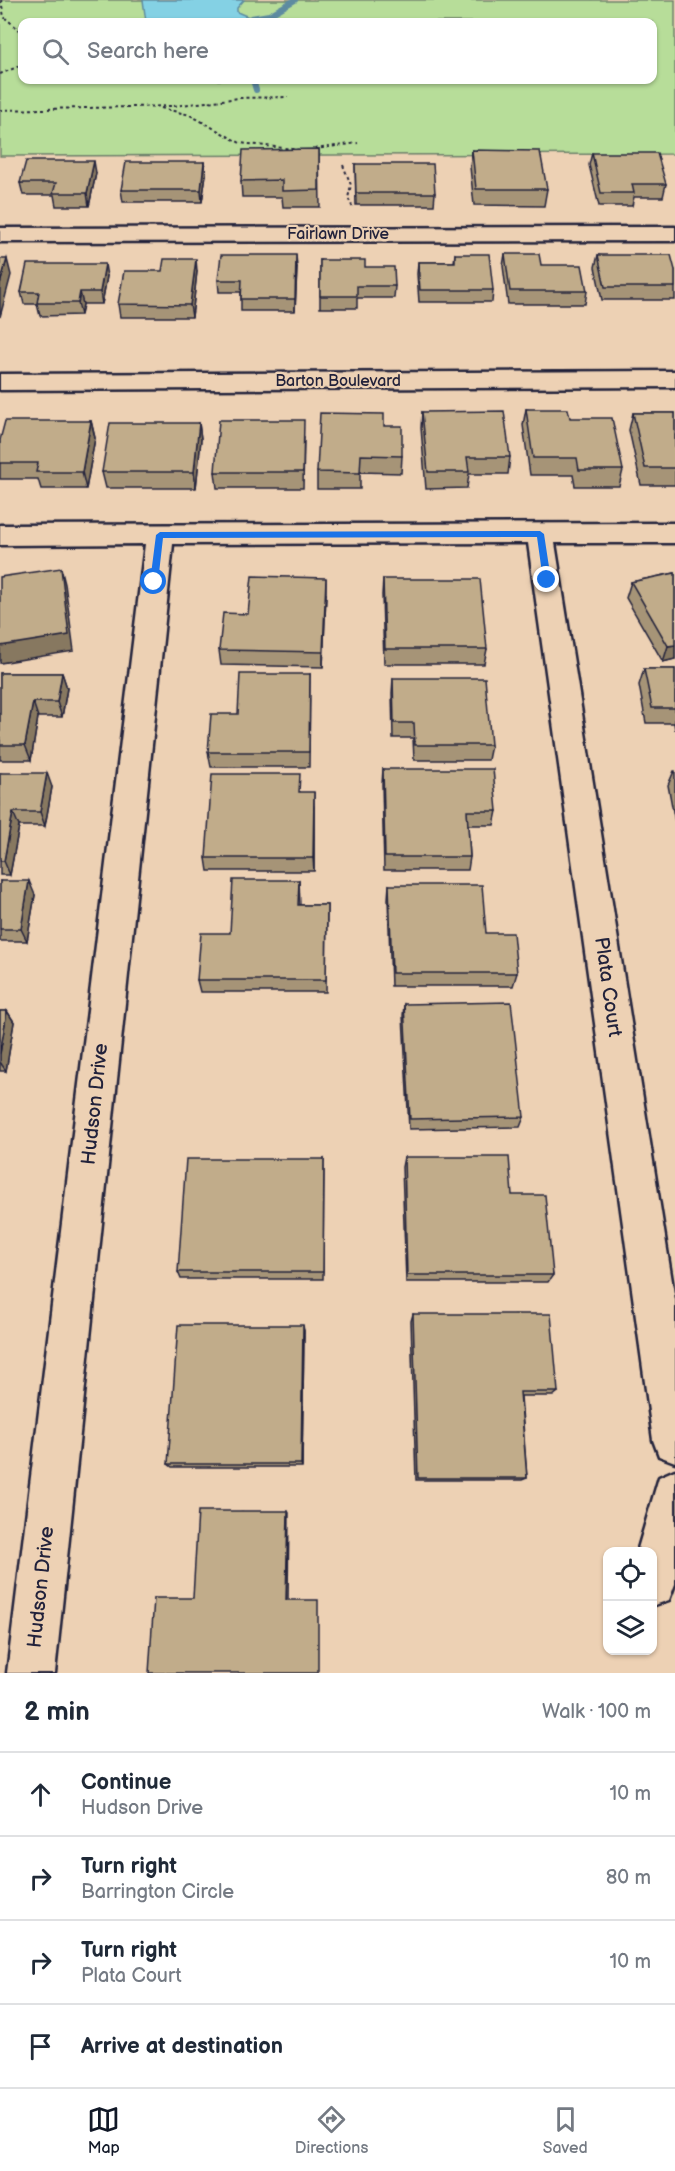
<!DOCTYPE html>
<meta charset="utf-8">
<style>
:root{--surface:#fff;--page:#f2f2f3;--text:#1f2937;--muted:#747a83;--line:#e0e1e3;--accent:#111827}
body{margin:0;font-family:"Balsamiq Sans",sans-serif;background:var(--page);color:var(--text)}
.controls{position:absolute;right:18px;bottom:18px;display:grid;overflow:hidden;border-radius:12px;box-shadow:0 2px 4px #0004}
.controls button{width:54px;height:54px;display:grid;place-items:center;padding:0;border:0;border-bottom:2px solid var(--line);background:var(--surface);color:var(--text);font:30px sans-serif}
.stop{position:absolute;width:18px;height:18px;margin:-14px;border:4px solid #1a73e8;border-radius:50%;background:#fff}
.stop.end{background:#1a73e8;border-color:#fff;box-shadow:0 2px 6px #0008}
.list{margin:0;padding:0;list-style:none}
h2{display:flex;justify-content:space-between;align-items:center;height:78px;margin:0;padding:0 24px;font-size:26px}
h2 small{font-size:20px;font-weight:400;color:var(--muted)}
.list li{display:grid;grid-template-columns:39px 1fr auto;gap:18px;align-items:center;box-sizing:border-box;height:84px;padding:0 24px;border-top:2px solid var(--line)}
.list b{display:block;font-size:22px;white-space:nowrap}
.list p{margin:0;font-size:20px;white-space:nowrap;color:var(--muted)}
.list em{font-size:20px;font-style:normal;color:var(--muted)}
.icon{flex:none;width:33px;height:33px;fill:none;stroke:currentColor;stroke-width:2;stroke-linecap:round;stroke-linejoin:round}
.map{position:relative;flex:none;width:675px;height:1673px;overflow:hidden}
.search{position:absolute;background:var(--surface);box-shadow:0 2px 4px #0004;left:18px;right:18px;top:18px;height:66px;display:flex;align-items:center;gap:15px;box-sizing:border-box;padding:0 21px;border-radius:12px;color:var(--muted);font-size:22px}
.sheet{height:414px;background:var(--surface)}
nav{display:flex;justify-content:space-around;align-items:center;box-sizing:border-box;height:84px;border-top:2px solid var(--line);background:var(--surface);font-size:16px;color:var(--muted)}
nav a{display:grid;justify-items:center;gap:3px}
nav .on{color:var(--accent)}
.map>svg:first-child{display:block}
.green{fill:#b7dd99;stroke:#6c806a;stroke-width:1.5;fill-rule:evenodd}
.water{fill:#84d1e4;stroke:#5d8ba0;stroke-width:1.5}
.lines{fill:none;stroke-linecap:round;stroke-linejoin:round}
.stream{stroke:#5d8ba0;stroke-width:6}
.minor-casing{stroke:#22223b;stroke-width:5}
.path{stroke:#22223b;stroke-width:2;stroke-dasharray:3 3;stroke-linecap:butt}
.minor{fill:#edd1b4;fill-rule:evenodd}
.wall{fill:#a69477;stroke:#22223b;stroke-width:1.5}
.shaded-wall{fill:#877861;stroke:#22223b;stroke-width:1.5}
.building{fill:#c1ac8a;stroke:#22223b;stroke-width:1.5}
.route{fill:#1a73e8}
.labels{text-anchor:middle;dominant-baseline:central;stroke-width:4.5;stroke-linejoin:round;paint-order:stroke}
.far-street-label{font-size:16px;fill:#22223b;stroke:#edd1b4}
.street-label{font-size:20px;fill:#22223b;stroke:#edd1b4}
</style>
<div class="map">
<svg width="675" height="1673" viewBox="0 0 675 1673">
<rect width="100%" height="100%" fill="#edd1b4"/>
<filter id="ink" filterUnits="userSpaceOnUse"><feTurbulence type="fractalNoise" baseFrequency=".0167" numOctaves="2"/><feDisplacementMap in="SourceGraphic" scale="12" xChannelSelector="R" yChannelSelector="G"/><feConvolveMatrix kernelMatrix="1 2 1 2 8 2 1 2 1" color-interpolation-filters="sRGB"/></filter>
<g filter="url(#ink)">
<path class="green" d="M0,0H675V154L0,156ZM22,22H652V80H22Z"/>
<path class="water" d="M143,0H244L237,8V12L251,18L239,22H146Z"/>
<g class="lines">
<path class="stream" d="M251,18L269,15L295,0
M253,80L256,90"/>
<defs>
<path id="minor" d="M675,227V241L0,242V228Z
M675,371V387L0,390V374Z
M675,523V543H555L675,1300V1462L659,1456L653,1440L528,543L173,544L55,1673H7L145,544L0,545V525Z
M675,1470V1584L669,1600L652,1606V1552H637L659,1477Z"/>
</defs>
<use href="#minor" class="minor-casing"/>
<path class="path" d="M1,0L4,17L22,32
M0,74L22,65
M161,108L190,115L240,143L301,150
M0,110L173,106L239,98L288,97
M315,149L358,143
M343,165L351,185L348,198L353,208"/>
<use href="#minor" class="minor"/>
</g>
<path class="wall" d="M319,149L320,207H283L282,197H242L241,181Z
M472,150L547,189L544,206L474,205L470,167Z
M592,153L666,184L663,197H634L632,206H599L589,165Z
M204,162L206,174L202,202H123L121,190Z
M355,164L435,193L434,205H356Z
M96,173L89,206H56L54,195H23L20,183Z
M455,254L493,290L492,302H419L417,274L418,262H454Z
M505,254L541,265L587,291L585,304H508L503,266Z
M598,255L675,270V300H602L595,267Z
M320,260L395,286L394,298H357V308H320Z
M297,267L295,311H241V292H219L218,280Z
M197,271L192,317H120L118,304Z
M107,276L102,304H83L81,315L40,316L37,304H24L21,292Z
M526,409L570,418L623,470L619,486H575L573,475H530L523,425Z
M422,412L510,457L508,474H469L467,488L426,489L421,428Z
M633,413H675V485H641L629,430Z
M91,421L95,438L86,489H41L38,479H0V440Z
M199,423L201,439L196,488H106L102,472Z
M384,426L402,456L401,473L360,472V489H317V472Z
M304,437L303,488H217L215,472Z
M675,573V659L663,662L626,598L631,582Z
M383,579L487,649L484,664H384L382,595Z
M326,594L323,667L221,665L219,650L248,614Z
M644,669H675V730L674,723H646L639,685Z
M0,673H62L67,688L62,717H38L31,760H0Z
M310,674L309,767H211L208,752L238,714Z
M393,678L491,745L488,760H414L413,738H393L392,693Z
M383,769L497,811L494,825H468L470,857L468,870H384L382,784Z
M674,771H675V822L668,785Z
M0,773L52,787L45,826H19L10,875H0Z
M300,792L314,806V871H208L206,858Z
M299,880L300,905H327L326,992H200L197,980L230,933Z
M0,881L35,895L27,941H0Z
M389,885L486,933L517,973L513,986H391L388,899Z
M404,1004L524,1117L520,1127L409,1129L403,1016Z
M0,1011H7L14,1022L6,1071H0Z
M404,1157L512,1195L553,1275L548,1282H406L402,1167Z
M324,1159L323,1279H181L178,1272Z
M413,1314L558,1392L553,1396H521L527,1478L522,1480H416L411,1321Z
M304,1331L302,1467H172L168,1464Z"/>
<path class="shaded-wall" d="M94,161L96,173L89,206L87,193Z
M204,162L206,174L202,202L201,190Z
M296,255L297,267L295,311V299Z
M7,259L11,275L0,317V284Z
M196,259L197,271L192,317L190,305Z
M105,264L107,276L102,304L100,292Z
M80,292L83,304L81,315L78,303Z
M91,421L95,438L86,489L82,472Z
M199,423L201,439L196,488L194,472Z
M61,568L65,584L74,651L0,663V646Z
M326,578V594L323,667V652Z
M675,645V659L663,662L668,646Z
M62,673L67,688L62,717L57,702Z
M33,702L38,717L31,760L25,745Z
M47,773L52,787L45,826L40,812Z
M314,792V871L313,858Z
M13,812L19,826L10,875L4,861Z
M29,881L35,895L27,941L21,929Z
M7,1011L14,1022L6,1071L0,1062V1054Z
M303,1325L304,1331L302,1467L301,1464Z
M288,1511L289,1513L288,1600H286Z"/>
<path class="building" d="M319,149V190L282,191V180L241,181L243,150Z
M472,150L540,151L547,189H476Z
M592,153H657L666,184H632L634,193H601Z
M26,161H94L87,193H53L56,183H20Z
M126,162H204L201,190H121Z
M355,164H433L435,193H356Z
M455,254H489L493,290H420L418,262H455Z
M505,254H539L541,265H582L587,291H510Z
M221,255H296L295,299H241L242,280H218Z
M598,255H671L675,270V287H605Z
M0,259H7L0,284Z
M164,259H196L190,305L118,304L124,271H162Z
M320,260H365V267H394L395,286H357V296H320Z
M27,264H105L100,292H80L78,303H37L39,292H21Z
M526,409H568L570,418H612L623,470H579L577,458H533Z
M504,411L510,457H467L469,472H428L422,412Z
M320,413L384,414V426H402V456L361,455L360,473L317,472Z
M633,413H675V468H645Z
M219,420H304L303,472H215Z
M5,421H91L82,472H36L38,463H0V440Z
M110,423H199L194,472H102Z
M61,568L69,635L0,646V577Z
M675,573V645L668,646L631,582Z
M252,576L326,578L323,652L219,650L223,613L248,614Z
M383,579H480L487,649H385Z
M644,669H675V708H652Z
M0,673H62L57,702H33L25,745H0Z
M240,674H310L309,752H208L211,714H238Z
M393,678H485L491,745H415L414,723H394Z
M383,769H493L497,811H467L470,857H385Z
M0,773H47L40,812H13L4,861H0Z
M212,774H300L299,792H314L313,858H206Z
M233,880H299L298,905H327L326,980H197L201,933H230Z
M0,881H29L21,929H0Z
M389,885H482L486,933H513L517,973H392Z
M511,1002L524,1117L410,1119L404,1004Z
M0,1011H7L0,1054Z
M404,1157H509L512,1195H545L553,1275H407Z
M186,1159H324L323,1272H178Z
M413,1314H551L558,1392H520L527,1478H418Z
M178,1325H303L301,1464H168Z
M198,1511H288L286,1600H318V1673H149L154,1598H193Z"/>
</g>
<path class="route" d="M540,531L544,534L551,580L547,583L543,580L537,537L163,538L158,582L154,585L150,582L156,535L160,532Z"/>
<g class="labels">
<g class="far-street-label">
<text x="338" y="234">Fairlawn Drive</text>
<text x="338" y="381">Barton Boulevard</text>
</g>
<g class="street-label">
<text transform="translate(608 987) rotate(82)">Plata Court</text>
<text transform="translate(95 1104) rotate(-84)">Hudson Drive</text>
<text transform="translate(41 1587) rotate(-84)">Hudson Drive</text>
</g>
</g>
</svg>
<div class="controls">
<button><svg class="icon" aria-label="locate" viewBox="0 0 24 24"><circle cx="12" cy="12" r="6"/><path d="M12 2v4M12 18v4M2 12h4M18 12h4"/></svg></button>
<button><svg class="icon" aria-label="layers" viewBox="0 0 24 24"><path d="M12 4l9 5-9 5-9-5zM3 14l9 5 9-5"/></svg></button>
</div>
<div class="stop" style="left:154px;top:582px"></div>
<div class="stop end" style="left:547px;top:580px"></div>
<div class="search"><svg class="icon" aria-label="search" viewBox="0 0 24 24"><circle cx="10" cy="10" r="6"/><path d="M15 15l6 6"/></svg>Search here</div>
</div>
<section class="sheet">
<h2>2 min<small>Walk · 100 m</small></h2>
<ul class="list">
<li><svg class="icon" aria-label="ahead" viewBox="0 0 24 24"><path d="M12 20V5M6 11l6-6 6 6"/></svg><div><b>Continue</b><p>Hudson Drive</p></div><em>10 m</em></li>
<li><svg class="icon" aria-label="right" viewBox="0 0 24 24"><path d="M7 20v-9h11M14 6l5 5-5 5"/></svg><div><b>Turn right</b><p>Barrington Circle</p></div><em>80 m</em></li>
<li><svg class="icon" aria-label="right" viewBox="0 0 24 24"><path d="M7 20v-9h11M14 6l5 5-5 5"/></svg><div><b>Turn right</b><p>Plata Court</p></div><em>10 m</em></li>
<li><svg class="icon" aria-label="arrive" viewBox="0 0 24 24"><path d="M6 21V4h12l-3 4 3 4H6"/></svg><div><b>Arrive at destination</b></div></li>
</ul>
</section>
<nav>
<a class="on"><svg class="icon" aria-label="map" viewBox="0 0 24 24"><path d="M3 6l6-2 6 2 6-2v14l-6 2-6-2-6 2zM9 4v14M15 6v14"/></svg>Map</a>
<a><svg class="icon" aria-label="directions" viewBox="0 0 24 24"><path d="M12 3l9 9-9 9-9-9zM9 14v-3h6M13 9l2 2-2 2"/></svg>Directions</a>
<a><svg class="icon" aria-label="saved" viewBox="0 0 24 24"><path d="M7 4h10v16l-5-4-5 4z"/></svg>Saved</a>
</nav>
